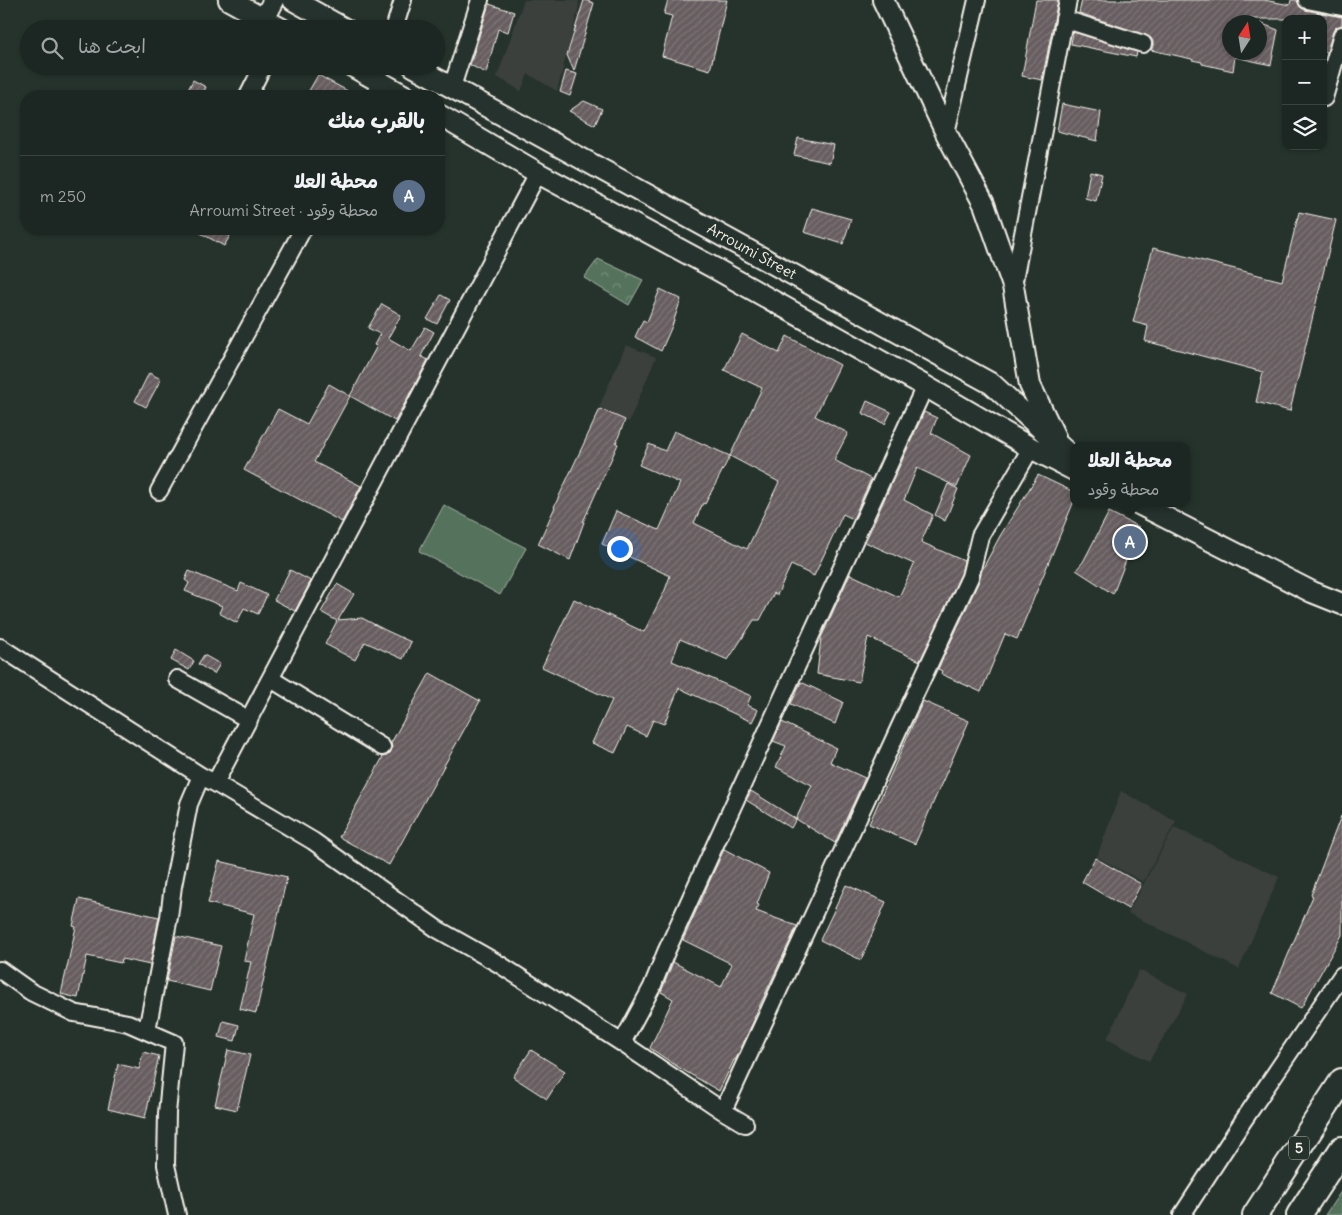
<!DOCTYPE html>
<html lang="ar">
<meta charset="utf-8">
<style>
:root{--surface:#1c2622;--page:#252e2a;--text:#f1f3f6;--muted:#a0a5a5;--line:#3a4340;--accent:#0b8043}
body{margin:0;font-family:Delius,"Playpen Sans Arabic",sans-serif;background:var(--page);color:var(--text);direction:rtl}
.controls{position:absolute;right:15px;top:15px;display:grid;overflow:hidden;border-radius:10px;box-shadow:0 1px 4px #0004}
.controls button{width:45px;height:45px;display:grid;place-items:center;padding:0;border:0;border-bottom:1px solid var(--line);background:var(--surface);color:var(--text);font:25px sans-serif}
.compass{position:absolute;left:1222px;top:15px;width:45px;height:45px;border-radius:50%;background:var(--surface);box-shadow:0 1px 4px #0004;rotate:12deg}
.you{position:absolute;left:619px;top:548px;width:18px;height:18px;margin:-12px;border:4px solid #fff;border-radius:50%;background:#1a73e8;box-shadow:0 0 0 8px #1a73e833}
.badge{display:grid;place-items:center;width:32px;height:32px;border-radius:50%;background:var(--accent);color:#fff;font-size:16px;font-weight:700}
.pin{position:absolute;translate:-50% -50%;border:2px solid #fff;box-shadow:0 1px 5px #0006}
.popup{position:absolute;left:1070px;top:442px;width:120px;height:65px;box-sizing:border-box;display:grid;place-content:center;border-radius:10px;background:var(--surface);filter:drop-shadow(0 1px 4px #0005);font-size:16px;white-space:nowrap;color:var(--muted)}
.popup b{font-size:19px;color:var(--text)}
.popup::after{content:'';position:absolute;left:50%;top:100%;margin-left:-10px;border:10px solid transparent;border-top-color:var(--surface)}
.list{margin:0;padding:0;list-style:none}
h2{display:flex;justify-content:space-between;align-items:center;height:65px;margin:0;padding:0 20px;font-size:21px}
h2 small{font-size:16px;font-weight:400;color:var(--muted)}
.list li{display:grid;grid-template-columns:32px 1fr auto;gap:15px;align-items:center;box-sizing:border-box;height:80px;padding:0 20px;border-top:1px solid var(--line)}
.list b{display:block;font-size:19px;white-space:nowrap}
.list p{margin:0;font-size:16px;white-space:nowrap;color:var(--muted)}
.list em{font-size:16px;font-style:normal;color:var(--muted)}
.icon{flex:none;width:28px;height:28px;fill:none;stroke:currentColor;stroke-width:2;stroke-linecap:round;stroke-linejoin:round}
.map{position:relative;flex:none;width:1342px;height:1215px;overflow:hidden;direction:ltr}
.search{position:absolute;background:var(--surface);box-shadow:0 1px 4px #0004;left:20px;top:20px;width:425px;height:55px;display:flex;align-items:center;gap:12px;box-sizing:border-box;padding:0 18px;border-radius:28px;color:var(--muted);font-size:19px}
.panel{position:absolute;background:var(--surface);box-shadow:0 1px 4px #0004;left:20px;top:90px;width:425px;height:145px;border-radius:20px;direction:rtl}
.map>svg:first-child{display:block}
.built{fill:#3a403c}
.grass{fill:url(#grass-tufts);stroke:#a4b2a2}
.forest{fill:url(#forest-crowns);stroke:#a4b2a2}
.pitch{fill:#55735c;stroke:#a4b2a2}
.building{fill:url(#building-hatch);stroke:#f4f1e8;fill-rule:evenodd}
.lines{fill:none;stroke-linecap:round;stroke-linejoin:round}
.minor-casing{stroke:#f4f1e8;stroke-width:20}
.major-casing{stroke:#f4f1e8;stroke-width:24}
.highway-casing{stroke:#f4f1e8;stroke-width:28}
.minor{stroke:#26332d;stroke-width:16}
.major{stroke:#26332d;stroke-width:20}
.highway{stroke:#26332d;stroke-width:24}
.labels{text-anchor:middle;dominant-baseline:central;stroke-width:5;stroke-linejoin:round;paint-order:stroke}
.shield{fill:#26332d;stroke:#b6b8b0;stroke-width:1}
.shield-label{font-size:14px;font-weight:bold;fill:#f4f1e8}
.street-label{font-size:15px;fill:#f4f1e8;stroke:#26332d}
</style>
<div class="map">
<svg width="1342" height="1215" viewBox="0 0 1342 1215">
<defs>
<pattern id="grass-tufts" width="24" height="20" patternUnits="userSpaceOnUse" patternTransform="scale(1.25)"><rect width="24" height="20" fill="#55735c"/><path d="M3 7l-1-3M5 7V3M7 7l1-3M15 17l-1-3M17 17v-4M19 17l1-3" fill="none" stroke="#768e7b"/></pattern>
<pattern id="forest-crowns" width="20" height="18" patternUnits="userSpaceOnUse" patternTransform="scale(1.25)"><rect width="20" height="18" fill="#55735c"/><path d="M2 6a3 3 0 1 1 6 0M12 15a3 3 0 1 1 6 0" fill="none" stroke="#768e7b"/></pattern>
<pattern id="building-hatch" width="6" height="6" patternUnits="userSpaceOnUse" patternTransform="scale(1.25)"><rect width="6" height="6" fill="#675d60"/><path d="M-1 1l2-2M0 6l6-6M5 7l2-2" fill="none" stroke="#7d7577"/></pattern>
</defs>
<rect width="100%" height="100%" fill="#26332d"/>
<filter id="ink" filterUnits="userSpaceOnUse"><feTurbulence type="fractalNoise" baseFrequency=".02" numOctaves="2"/><feDisplacementMap in="SourceGraphic" scale="10" xChannelSelector="R" yChannelSelector="G"/><feConvolveMatrix kernelMatrix="1 2 1 2 8 2 1 2 1" color-interpolation-filters="sRGB"/></filter>
<g filter="url(#ink)">
<path class="built" d="M524,0H579L578,10L557,91L528,74L521,91L497,77Z
M626,345L656,357L629,422L599,407Z
M1121,791L1176,821L1143,882L1097,857Z
M1174,827L1279,877L1239,969L1128,913Z
M1139,970L1188,994L1169,1028L1149,1061L1107,1039Z"/>
<path class="grass" d="M1342,1190V1215H1325Z"/>
<path class="forest" d="M598,259L643,280L629,305L584,278Z"/>
<path class="pitch" d="M444,505L526,548L500,595L419,551Z"/>
<path class="building" d="M584,0L594,3L574,71L567,55Z
M668,0H727L710,70L662,56L672,16L664,14Z
M1036,0H1058L1042,80L1022,76Z
M1082,0H1264L1290,5L1291,0H1297L1300,7L1305,10L1342,17V25L1335,28L1333,32L1327,52H1323V19H1250L1257,22H1230V52H1260V23L1278,30L1271,65L1235,57L1233,71L1202,64V62L1192,60V59L1151,50L1153,47V41L1151,38L1146,35L1079,13Z
M489,4L514,12L508,32L498,29L486,73L470,65Z
M1073,32L1137,52L1136,57L1071,44Z
M566,71L577,74L570,96L560,92Z
M318,75L357,96H306Z
M193,80L206,87L202,96L188,90Z
M584,101L602,109L595,125L569,111Z
M1062,104L1101,112L1097,141L1057,131Z
M798,138L834,145L830,163L794,155Z
M1090,171L1102,174L1096,201L1085,198Z
M812,208L851,219L843,244L804,232Z
M1299,212L1336,220L1290,411L1256,402L1263,372L1145,341L1148,326L1133,322L1153,248L1282,281Z
M193,229H234L224,246Z
M660,289L681,299L672,326L661,351L635,337L643,320L647,322Z
M441,295L450,300L437,324L427,319Z
M382,304L401,315L388,338L411,351L425,327L434,332L421,356L428,360L395,421L350,396L377,346L374,345L380,334L368,328Z
M742,334L779,353L787,336L840,365L815,416L848,433L834,460L871,479L853,519L843,514L814,576L791,565L777,595L774,593L760,620H754L728,660L680,639L672,661L751,696L747,705L758,710L752,722L679,688L664,724L653,720L646,736L627,727L615,753L592,743L612,700L542,667L574,599L644,632L665,590L670,576L602,544L616,511L659,530L680,483L639,465L649,444L665,451L674,431L730,456L762,388L724,370ZM730,456L779,482L747,549L694,523L703,503L705,504Z
M149,373L161,379L146,407L135,401Z
M329,384L350,396L314,462L361,486L342,522L244,470L278,409L307,424Z
M867,401L891,412L885,424L862,413Z
M600,409L625,420L616,443L618,444L583,522H584L570,560L538,544L555,507H554Z
M924,412L937,418L931,433L971,455L957,487L917,468L904,500L933,515L921,542L964,561L961,574L920,661L868,637L859,682L817,674L821,638L850,574L899,597L914,564L865,542Z
M1038,475L1074,492V501L1017,639L1005,634L981,692L941,674L942,671L938,669L979,581L982,570L1000,536Z
M948,484L958,489L945,521L935,515Z
M1109,512L1139,527L1113,594L1076,570L1083,562Z
M290,570L311,581L295,611L274,600Z
M189,571L238,591L241,583L267,595L258,614L244,608L237,623L219,613L222,606L185,591L189,583L185,580Z
M337,584L354,594L338,620L362,618L385,630L411,642L403,659L365,642L355,660L325,644L337,621L321,612Z
M176,650L194,661L189,670L171,660Z
M204,655L220,664L214,674L198,664Z
M430,673L480,701L389,865L339,837L383,757L387,756L391,752L392,748L391,743Z
M801,682L843,702L835,724L791,704Z
M923,701L969,721L915,844L869,824Z
M782,722L836,748L830,762L865,778L835,843L796,819L812,785L776,767L786,746L773,741Z
M751,791L796,819L791,828L746,800Z
M1341,816H1342V935L1301,1008L1272,993L1313,896L1311,895Z
M724,849L769,873L757,904L759,905L756,911L797,926L754,1018H755L736,1059L734,1060L719,1091L678,1067L650,1048L673,999L661,992L673,962L721,987L732,964L683,940Z
M1095,858L1141,884L1128,909L1082,882Z
M219,861L287,877L256,1013L240,1009L251,962L244,961L254,914L208,903Z
M846,885L886,902L861,960L820,940Z
M79,899L159,917L150,965L122,959L121,963L87,956L78,998L61,994L76,927L73,926Z
M176,936L221,946L210,991L167,981Z
M223,1021L239,1025L235,1041L219,1037Z
M228,1050L250,1055L237,1110L215,1105Z
M531,1050L565,1071L547,1099L513,1077Z
M143,1052L159,1056L145,1118L108,1109L118,1064L139,1069Z"/>
<g class="lines">
<defs>
<path id="minor" d="M1307,0L1342,7
M1064,19L1143,44
M394,29L403,0
M452,87L480,0
M248,96L263,66
M375,96L382,83
M1324,98L1342,35
M946,133L977,0
M1013,286L1068,0
M159,491L303,229
M0,647L201,776L215,783L313,841L437,929L499,964L622,1043L723,1111L745,1124
M177,679L249,720
M271,679L382,747
M215,783L538,173
M0,970L31,992L74,1013L128,1023L174,1043L167,1113L166,1165L177,1215
M147,1030L169,917L173,886L189,804L201,776
M622,1043L652,987L666,952L925,386
M723,1111L901,724L970,577L980,536L1031,448
M1182,1215L1243,1121L1342,975"/>
<path id="major" d="M229,0L282,29
M293,0L345,29
M883,0L946,133L984,204L1013,286L1030,385L1055,437
M264,19L274,0
M352,66L405,96
M413,66L992,384L1074,459
M439,115L538,173L716,269L925,386L1031,448L1074,470
M1137,503L1312,592L1342,604"/>
<path id="highway" d="M1255,1215L1342,1081
M1299,1215L1342,1149"/>
</defs>
<use href="#minor" class="minor-casing"/>
<use href="#major" class="major-casing"/>
<use href="#highway" class="highway-casing"/>
<use href="#minor" class="minor"/>
<use href="#major" class="major"/>
<use href="#highway" class="highway"/>
</g>
</g>
<g class="labels">
<rect class="shield" x="1289" y="1136.5" width="20" height="23" rx="4"/>
<g class="shield-label">
<text x="1299" y="1148">5</text>
</g>
<g class="street-label">
<text transform="translate(752 251) rotate(29)">Arroumi Street</text>
</g>
</g>
</svg>
<div class="controls">
<button>+</button>
<button>−</button>
<button><svg class="icon" aria-label="layers" viewBox="0 0 24 24"><path d="M12 4l9 5-9 5-9-5zM3 14l9 5 9-5"/></svg></button>
</div>
<svg class="compass" viewBox="-18 -18 36 36"><path d="M0-13l5 13h-10z" fill="#e53935"/><path d="M0 13l5-13h-10z" fill="#a0a5a5"/></svg>
<div class="you"></div>
<div class="pin badge" style="left:1130px;top:542px;background:#5c6f8a">A</div>
<div class="popup"><b>محطة العلا</b>محطة وقود</div>
<div class="search"><svg class="icon" aria-label="search" viewBox="0 0 24 24"><circle cx="10" cy="10" r="6"/><path d="M15 15l6 6"/></svg>ابحث هنا</div>
<section class="panel">
<h2>بالقرب منك<small></small></h2>
<ul class="list">
<li><span class="badge" style="background:#5c6f8a">A</span><div><b>محطة العلا</b><p>محطة وقود · Arroumi Street</p></div><em>250 m</em></li>
</ul>
</section>
</div>
